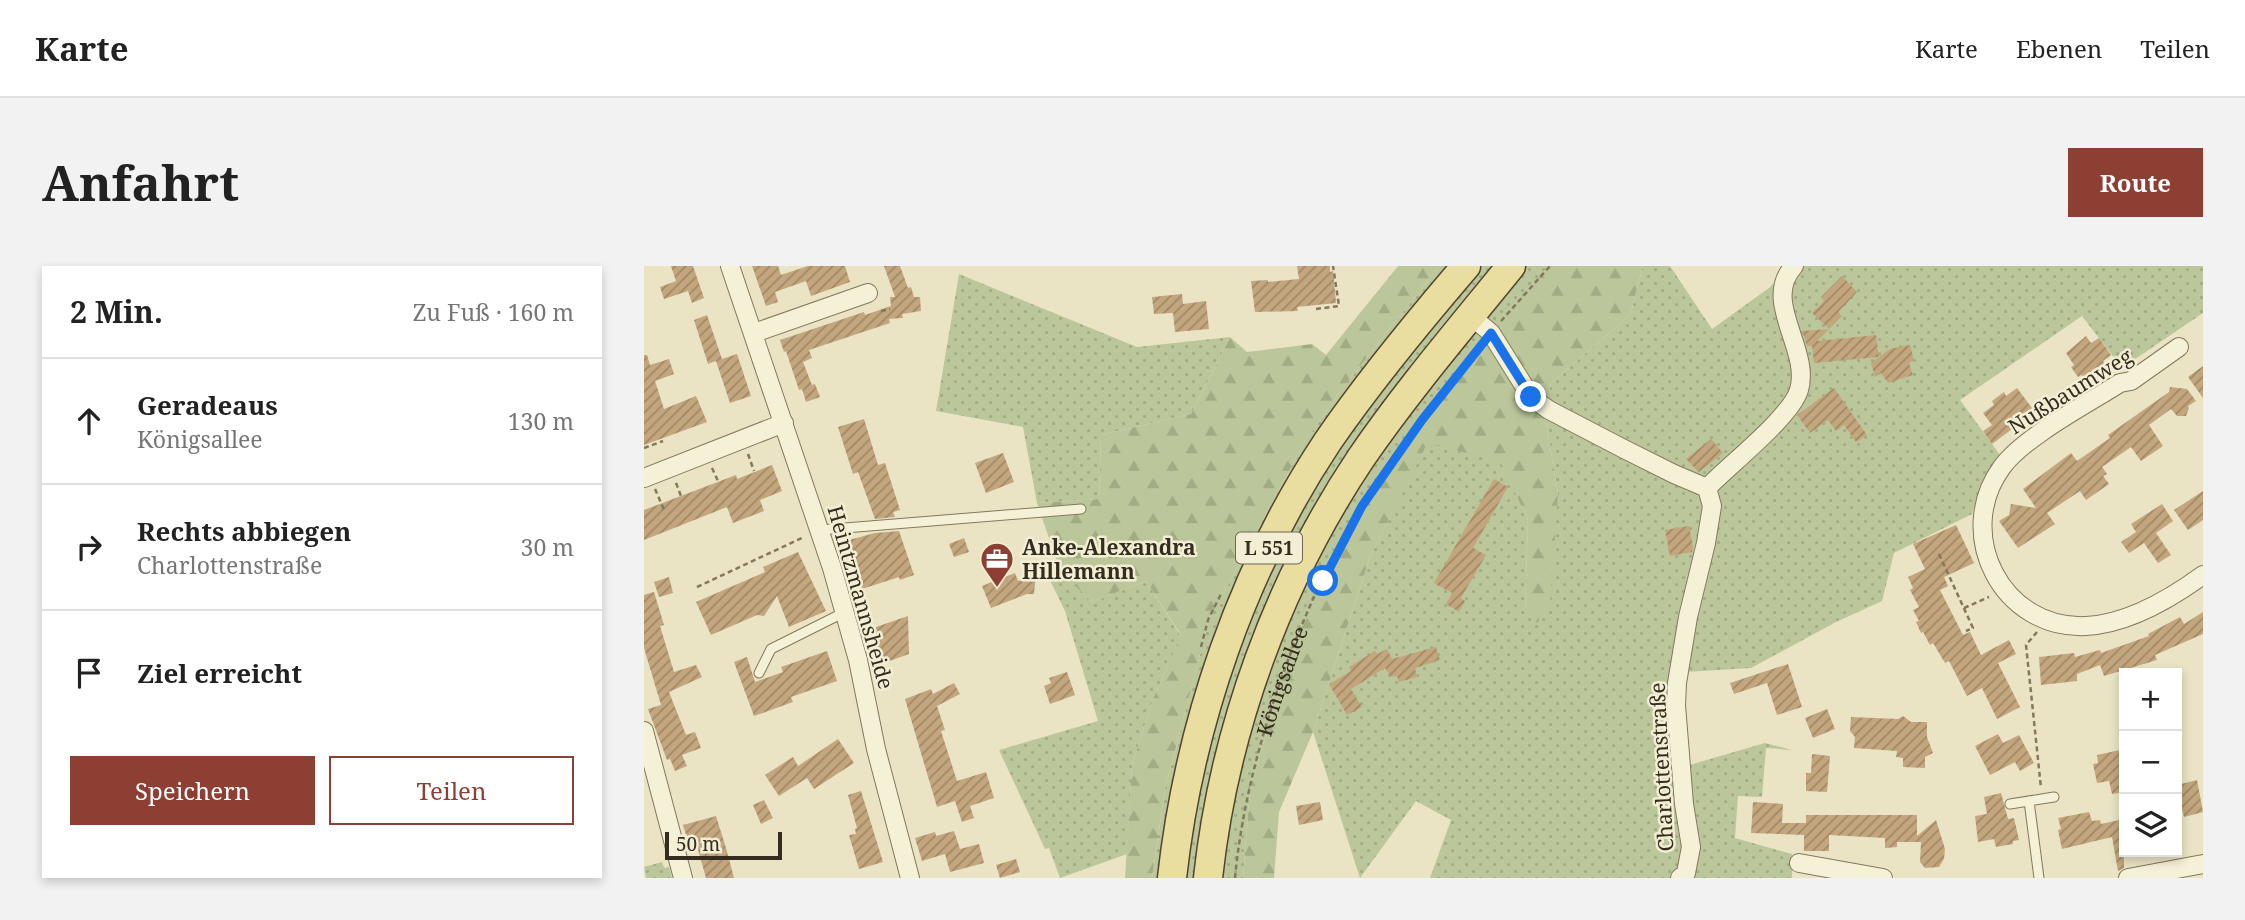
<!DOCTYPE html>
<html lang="de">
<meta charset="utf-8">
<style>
:root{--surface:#fff;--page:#f2f2f2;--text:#222;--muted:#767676;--line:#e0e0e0;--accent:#8c3f32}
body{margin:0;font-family:"Noto Serif",serif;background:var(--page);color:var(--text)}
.controls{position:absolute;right:21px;bottom:21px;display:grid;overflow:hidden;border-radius:0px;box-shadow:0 4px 10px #0003}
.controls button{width:63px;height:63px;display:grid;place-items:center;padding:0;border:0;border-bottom:2px solid var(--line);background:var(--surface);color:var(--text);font:35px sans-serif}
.scale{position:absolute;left:21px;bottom:18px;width:117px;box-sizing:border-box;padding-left:7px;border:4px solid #342d1f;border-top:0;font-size:19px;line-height:24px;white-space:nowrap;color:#342d1f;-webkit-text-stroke:5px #f2eed4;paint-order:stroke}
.stop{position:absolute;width:21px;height:21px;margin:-16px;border:5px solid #1a73e8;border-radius:50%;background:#fff}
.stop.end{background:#1a73e8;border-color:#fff;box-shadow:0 2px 7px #0008}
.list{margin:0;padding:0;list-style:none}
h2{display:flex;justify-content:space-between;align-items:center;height:91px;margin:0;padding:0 28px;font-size:30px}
h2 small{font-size:23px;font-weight:400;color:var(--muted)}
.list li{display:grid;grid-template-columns:46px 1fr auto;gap:21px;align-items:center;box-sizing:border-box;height:126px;padding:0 28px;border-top:2px solid var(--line)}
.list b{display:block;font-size:26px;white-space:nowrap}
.list p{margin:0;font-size:23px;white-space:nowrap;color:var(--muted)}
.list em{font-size:23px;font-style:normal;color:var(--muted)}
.actions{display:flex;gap:14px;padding:21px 28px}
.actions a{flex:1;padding:16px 0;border:2px solid var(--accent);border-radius:0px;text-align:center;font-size:24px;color:var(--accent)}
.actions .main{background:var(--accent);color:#fff}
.icon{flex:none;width:38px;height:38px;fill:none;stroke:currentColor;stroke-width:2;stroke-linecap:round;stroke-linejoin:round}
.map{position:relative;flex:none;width:1559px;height:612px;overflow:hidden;border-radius:0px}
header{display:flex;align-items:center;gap:42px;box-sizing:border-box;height:98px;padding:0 35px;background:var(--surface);border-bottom:2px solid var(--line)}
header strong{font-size:33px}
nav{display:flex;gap:38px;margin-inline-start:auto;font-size:24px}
.intro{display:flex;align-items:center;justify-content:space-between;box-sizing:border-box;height:168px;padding:0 42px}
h1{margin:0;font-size:49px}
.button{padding:18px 32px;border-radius:0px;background:var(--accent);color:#fff;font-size:24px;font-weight:700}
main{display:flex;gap:42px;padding:0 42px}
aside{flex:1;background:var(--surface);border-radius:0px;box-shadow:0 4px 10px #0003}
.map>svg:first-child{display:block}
.grass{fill:url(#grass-dots)}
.forest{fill:url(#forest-firs)}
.building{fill:url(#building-hatch)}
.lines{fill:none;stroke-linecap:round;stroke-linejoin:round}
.lane-casing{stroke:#83775d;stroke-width:11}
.street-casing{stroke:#83775d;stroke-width:20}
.primary-casing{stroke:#514430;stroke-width:31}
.path{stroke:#83775d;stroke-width:2.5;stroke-dasharray:5 3.5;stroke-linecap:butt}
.lane{stroke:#f5f1d7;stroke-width:9}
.street{stroke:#f5f1d7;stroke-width:18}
.primary{stroke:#e9dda0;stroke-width:28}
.route{stroke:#1a73e8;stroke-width:9}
.labels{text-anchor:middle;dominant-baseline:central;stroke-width:5;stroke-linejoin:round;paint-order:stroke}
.shield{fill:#f2eed4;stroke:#6d6755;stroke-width:2}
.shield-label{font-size:19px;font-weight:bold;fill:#342d1f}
.street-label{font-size:21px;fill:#342d1f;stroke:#f2eed4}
.poi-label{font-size:21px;font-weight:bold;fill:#342d1f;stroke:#f2eed4;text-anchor:start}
</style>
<header>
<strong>Karte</strong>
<nav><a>Karte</a><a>Ebenen</a><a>Teilen</a></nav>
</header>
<div class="intro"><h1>Anfahrt</h1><a class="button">Route</a></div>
<main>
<aside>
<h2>2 Min.<small>Zu Fuß · 160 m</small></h2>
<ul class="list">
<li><svg class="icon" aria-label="ahead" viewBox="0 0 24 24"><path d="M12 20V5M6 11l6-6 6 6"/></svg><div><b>Geradeaus</b><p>Königsallee</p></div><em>130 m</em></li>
<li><svg class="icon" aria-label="right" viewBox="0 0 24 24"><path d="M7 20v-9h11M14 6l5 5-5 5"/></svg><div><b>Rechts abbiegen</b><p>Charlottenstraße</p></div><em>30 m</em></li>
<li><svg class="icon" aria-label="arrive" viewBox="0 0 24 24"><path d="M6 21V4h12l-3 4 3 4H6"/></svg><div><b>Ziel erreicht</b></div></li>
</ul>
<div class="actions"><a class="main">Speichern</a><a>Teilen</a></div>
</aside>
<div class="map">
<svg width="1559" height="612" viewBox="0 0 1559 612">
<defs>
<pattern id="grass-dots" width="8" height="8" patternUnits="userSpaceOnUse" patternTransform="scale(1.75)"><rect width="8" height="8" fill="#bbc79a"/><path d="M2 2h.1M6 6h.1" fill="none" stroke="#a1ab84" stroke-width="1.8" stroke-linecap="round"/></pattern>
<pattern id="forest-firs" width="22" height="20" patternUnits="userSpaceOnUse" patternTransform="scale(1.75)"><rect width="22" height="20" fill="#bbc79a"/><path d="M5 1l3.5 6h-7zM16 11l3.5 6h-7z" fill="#a1ab84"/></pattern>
<pattern id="building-hatch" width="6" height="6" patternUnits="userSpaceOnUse" patternTransform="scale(1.75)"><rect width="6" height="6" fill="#c4a67e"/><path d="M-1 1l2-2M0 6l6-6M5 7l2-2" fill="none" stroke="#a08867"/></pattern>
</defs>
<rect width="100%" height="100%" fill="#eae4c5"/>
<path class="grass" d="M795,0H905L859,49L821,98L678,313L641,401L606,524L599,612H508L521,523L565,354L661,175L698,123Z
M999,0H1026L1068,63L1125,22L1147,0H1559V47L1478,102L1438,50L1316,134L1356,189L1338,216L1328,248L1250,287L1238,335L1192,356L1107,402L1041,406L1038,439L1042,500L1121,477L1148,484L1122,482L1118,531L1094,530L1091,572L1148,588V612H786L807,554L772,535L716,612L669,466L726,291L784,175L857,196L884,254L881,345L914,228L901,151L907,117L986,49Z
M315,8L493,81L586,71L547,148L457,169L455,233L393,237L379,161L292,145Z
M417,307L448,336L502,315L537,370L509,433L488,499L483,588L416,612L405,582L401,583L355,484L454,455L421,345L405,312Z
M18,596L20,602L25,601L28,612H2L0,601Z"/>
<path class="forest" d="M754,0H795L698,123L661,175L565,354L521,523L508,612H481L488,499L509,433L537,369L502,315L448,336L417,307L393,237L455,233L457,169L547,148L586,71L603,86L668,78L682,89Z
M905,0H999L986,49L907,117L901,151L914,228L906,338L893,357L881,345L884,254L857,197L784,176L726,291L669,466L635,546L630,612H599L606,524L641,401L678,313L717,238L777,150L859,49Z"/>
<path class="building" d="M27,0H49L60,32L48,37L44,25L20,33L16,21L32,15Z
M108,0H134L137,9L164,0H201L206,16L167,30L162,15L131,26L134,36L122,40Z
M240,0H256L264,22L267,21L270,31H276L277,45L258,48L259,52L245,53L246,57L165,84L168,92L159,96L168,119L171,118L176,131L162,136L158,123L165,121L155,124L142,85L140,86L136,74L220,46L221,49L247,40L246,31H251Z
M653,0H686V6L689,5L692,37L653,41L654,45L611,46L607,15L624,14V16L655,13Z
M1198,10L1213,26L1194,46L1198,50L1173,75L1232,69L1235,91L1246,83L1266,79L1270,94L1265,97L1269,109L1244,117L1237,107L1231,111L1227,97L1235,91L1170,97L1168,80H1163L1158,65L1185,63L1168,47L1180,35L1177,31Z
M538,28L539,38L562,35L565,63L531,66L529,47L510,48L508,31Z
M63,49L78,93L75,94L93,88L107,130L86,137L72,95L64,98L50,54Z
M1442,70L1447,77L1455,72L1467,89L1459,95L1462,100L1455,105L1454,112H1445L1441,114L1437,109L1434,111L1427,101L1430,99L1422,87Z
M0,89H3L6,99L25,93L30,108L11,115L20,143L52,130L63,156L0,179Z
M1559,100V132L1544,111Z
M1526,121L1543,123L1552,135L1544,140L1545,142L1542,150H1533L1527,143L1505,159L1519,180L1497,195L1487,181L1458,201L1463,208L1459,210L1465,218L1442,234L1436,225L1403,247L1411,258L1374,282L1355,255L1365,249L1367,238L1392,242L1379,223L1427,187L1433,195L1466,172L1464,169L1525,126Z
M1190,122L1223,169L1212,176L1200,159L1192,165L1184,154L1166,167L1153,149Z
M1373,122L1391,146L1348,178L1339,165L1348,159L1339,147L1350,139L1348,135L1360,126L1362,130Z
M220,153L234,199L241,197L256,244L249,246L251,251L231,253L214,206L209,208L194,161Z
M1067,173L1079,187L1055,206L1042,193Z
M359,187L370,216L342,227L331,197Z
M128,199L138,225L116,234L120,245L89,257L83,241L0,274V244L92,209L93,213Z
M850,213L864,221L829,282L842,289L817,332L815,331L821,335L815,346L802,338L808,327L790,317Z
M1559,225V254L1544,264L1530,244Z
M1518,238L1529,255L1512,267L1527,289L1514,297L1500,277L1485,287L1477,276L1492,266L1487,258Z
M1312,259L1330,297L1300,311L1304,320L1296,324L1319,369L1326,366L1337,389L1365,374L1372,388L1354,397L1376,441L1353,453L1338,422L1323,430L1305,395L1301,397L1289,377L1286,379L1279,366L1277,367L1272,356L1275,355L1269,344L1275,341L1266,324L1269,322L1264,311L1281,303L1269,278Z
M1045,260L1049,281L1048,286L1026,290L1021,264Z
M255,265L270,309L256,314L255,311L218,323L207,291L205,274L231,267Z
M320,272L325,286L310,291L305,278Z
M154,286L182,345L145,361L133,330L120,350L113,349L67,369L52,336L121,306L119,301Z
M371,307L374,315L392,308L390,328H383L347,342L338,320Z
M25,311L29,327L15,331L10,316Z
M10,326L20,359L16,360L30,406L52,399L58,411L25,426L42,469L51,466L57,482L38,489L43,500L31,505L26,493L23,494L4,443L17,439L0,382V329Z
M1559,346V368L1511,389L1513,394L1460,410L1456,399L1433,408V415L1397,419L1395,391L1430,387L1431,391L1456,384L1457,387L1505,370L1504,368L1536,351L1540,358Z
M264,350L265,388L237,398L229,362Z
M792,381L796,394L771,402L773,411L755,416L753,410L747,411L741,402L707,423L718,441L703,449L685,418L707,405L705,401L731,385L733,388L743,383L748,393Z
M183,385L193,415L147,431L149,436L110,450L90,396L103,391L111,416L139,406L137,401Z
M1144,398L1158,441L1133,449L1123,417L1090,428L1086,417Z
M423,406L431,429L406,438L400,420L407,417L405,412Z
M310,417L316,428L293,440L301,464L297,465L313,515L342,506L350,532L326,540L330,552L318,556L311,535L293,541L261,433L287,423L289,428Z
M1183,443L1191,463L1169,472L1161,452Z
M1259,450L1267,456H1283V471L1289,487L1281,491V502L1259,501V492L1252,491L1253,485L1210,482L1211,471L1206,465L1207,451L1254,453Z
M1354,468L1359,477L1375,469L1390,497L1376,505L1371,496L1346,509L1331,480Z
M194,473L210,497L170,523L163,512L135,530L121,509L149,491L154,500Z
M1476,484L1480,506V526L1468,528L1465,515L1453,517L1449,498L1454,497L1453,489Z
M1168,488L1186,490L1183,526L1162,525V507H1167Z
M1553,514L1559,546L1540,551L1536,536L1533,537V519Z
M217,525L239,596L215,603L205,569L212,568L211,563L213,562L204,529Z
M1357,527L1364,553L1370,552L1375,574L1369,575V578L1352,581L1350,573L1334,576L1331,550L1343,548L1340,531Z
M120,534L129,552L117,558L109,539Z
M676,536L679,554L655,559L652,540Z
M1109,536L1139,538L1138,557H1162V549H1273V570L1292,554L1301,583L1300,593L1295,601L1281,602L1276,596L1277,576H1253V581L1241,582V572L1185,569V585H1160V569L1107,567Z
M1445,546L1448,555L1456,554L1457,558L1480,553V602L1474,605L1468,571L1418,583L1414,564L1417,563L1414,552Z
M72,550L82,582L90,612H62L53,580L46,582L39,559Z
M310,565L316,583L335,578L340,597L306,606L301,588L278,595L271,572L291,566L292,570Z
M372,593L376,606L356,612L352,599Z"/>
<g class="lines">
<defs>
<path id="lane" d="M176,264L437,243
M115,407L127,383L201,346
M1385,535L1395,612
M1366,538L1410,531"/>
<path id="street" d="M86,0L188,302L214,394L232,483L266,612
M827,50L847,67L887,131L905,144L980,183L1030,208L1063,222
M110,67L224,27
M1535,81L1487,115L1476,117C1443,138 1380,171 1358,201C1309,268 1358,364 1442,360C1484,358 1526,333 1559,309
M0,212L140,157
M1063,222C1085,199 1147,151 1155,124C1167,83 1117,35 1150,0
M0,465L39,612
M1155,597L1239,612
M1036,612L1042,607L1047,581L1040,538L1032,439L1033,417L1044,351L1062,277L1068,240L1063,222
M1484,612L1559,598"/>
<path id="primary" d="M528,612C545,459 598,304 684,175C726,114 774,56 822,0
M564,612C580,464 634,316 717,192C763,125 816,63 867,0"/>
</defs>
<use href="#lane" class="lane-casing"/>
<use href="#street" class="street-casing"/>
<use href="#primary" class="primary-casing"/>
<g class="path">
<path d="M672,43L695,40L689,0"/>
<path d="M237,45L246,43"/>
<path d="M857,55L906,0"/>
<path d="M0,182L19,175"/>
<path d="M104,188L110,205"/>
<path d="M68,202L74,215"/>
<path d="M32,217L37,230"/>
<path d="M11,223L21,246"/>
<path d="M1295,288L1329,362L1322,365"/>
<path d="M53,321L160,271"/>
<path d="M1320,342L1345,331"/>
<path d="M1393,366L1382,379L1397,522"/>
<path d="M557,381L564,354L578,326"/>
<path id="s1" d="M591,612C602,491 655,344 717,240C751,184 797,135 836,82"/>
</g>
<use href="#lane" class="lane"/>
<use href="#street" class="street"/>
<use href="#primary" class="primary"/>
</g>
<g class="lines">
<path class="route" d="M679,315L718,240L778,154L847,67L887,131"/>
</g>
<defs>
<symbol id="office-pin" viewBox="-11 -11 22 30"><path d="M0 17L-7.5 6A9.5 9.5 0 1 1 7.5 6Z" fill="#8c3f32" stroke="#f2eed4"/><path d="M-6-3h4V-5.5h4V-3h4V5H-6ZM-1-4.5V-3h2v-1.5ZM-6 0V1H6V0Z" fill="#fff"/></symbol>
</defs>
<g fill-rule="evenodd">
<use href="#office-pin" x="334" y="274" width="38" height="52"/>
</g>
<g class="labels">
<rect class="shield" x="592" y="266.5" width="66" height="31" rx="5"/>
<g class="shield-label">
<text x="625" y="282">L 551</text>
</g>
<g class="street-label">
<text transform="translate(1426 125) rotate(-32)">Nußbaumweg</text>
<text transform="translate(217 331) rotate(74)">Heintzmannsheide</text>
<text stroke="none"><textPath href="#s1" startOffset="203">Königsallee</textPath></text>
<text transform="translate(1017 501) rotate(-93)">Charlottenstraße</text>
</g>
<g class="poi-label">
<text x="378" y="281">Anke-Alexandra<tspan x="378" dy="24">Hillemann</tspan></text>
</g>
</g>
</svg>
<div class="controls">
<button>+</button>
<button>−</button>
<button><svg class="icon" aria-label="layers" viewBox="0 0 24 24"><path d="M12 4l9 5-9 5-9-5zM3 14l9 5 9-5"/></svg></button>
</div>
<div class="scale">50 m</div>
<div class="stop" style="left:679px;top:315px"></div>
<div class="stop end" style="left:887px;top:131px"></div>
</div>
</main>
